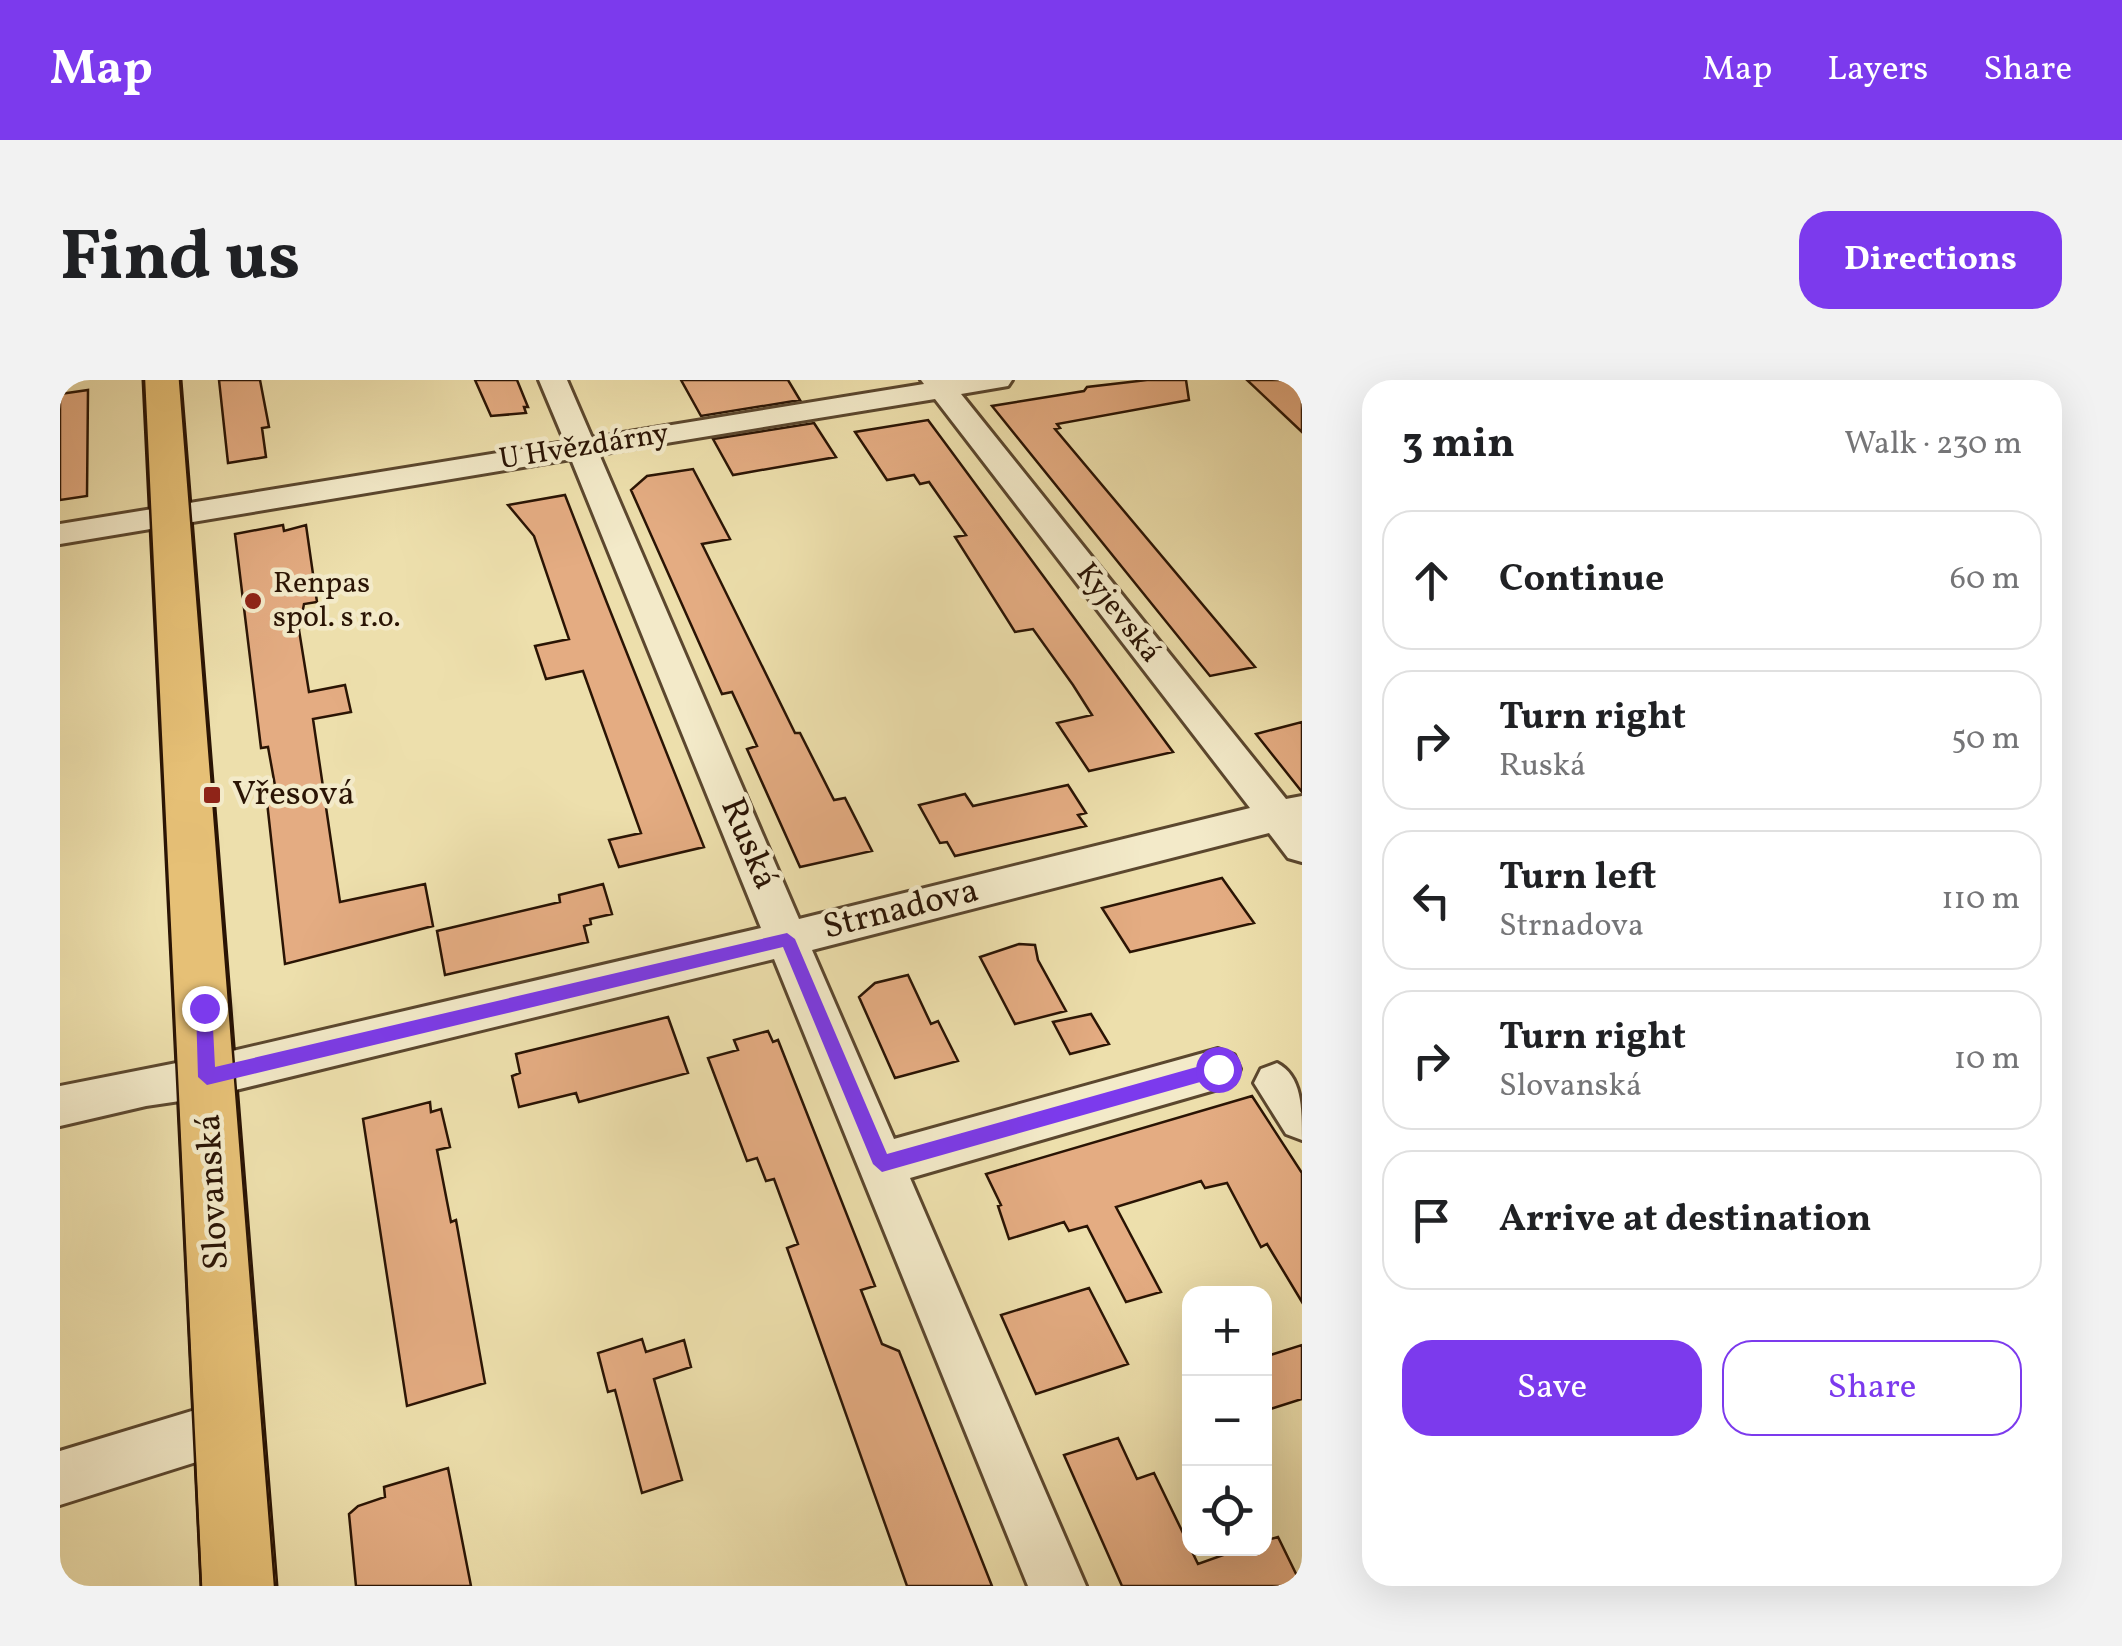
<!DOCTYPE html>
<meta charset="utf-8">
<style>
:root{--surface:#fff;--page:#f2f2f2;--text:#202124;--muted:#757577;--line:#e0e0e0;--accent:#7c3aed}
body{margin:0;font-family:Vollkorn,serif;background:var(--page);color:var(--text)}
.controls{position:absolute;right:30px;bottom:30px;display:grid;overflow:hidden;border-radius:20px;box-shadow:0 10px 40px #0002}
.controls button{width:90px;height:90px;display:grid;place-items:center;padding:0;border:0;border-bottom:2px solid var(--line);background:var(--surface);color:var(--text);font:50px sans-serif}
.stop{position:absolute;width:30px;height:30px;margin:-22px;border:8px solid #7c3aed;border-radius:50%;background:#fff}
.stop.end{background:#7c3aed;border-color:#fff;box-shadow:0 2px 10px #0008}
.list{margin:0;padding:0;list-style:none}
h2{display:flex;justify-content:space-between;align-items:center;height:130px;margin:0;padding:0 40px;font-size:42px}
h2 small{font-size:32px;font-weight:400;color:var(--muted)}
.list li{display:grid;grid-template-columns:65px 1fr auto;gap:30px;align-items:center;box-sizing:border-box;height:140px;margin:0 20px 20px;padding:0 20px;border:2px solid var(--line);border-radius:30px}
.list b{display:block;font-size:38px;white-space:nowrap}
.list p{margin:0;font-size:32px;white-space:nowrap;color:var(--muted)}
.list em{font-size:32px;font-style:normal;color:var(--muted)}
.actions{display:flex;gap:20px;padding:30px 40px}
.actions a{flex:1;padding:22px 0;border:2px solid var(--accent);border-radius:30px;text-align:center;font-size:35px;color:var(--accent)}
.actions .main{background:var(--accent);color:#fff}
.icon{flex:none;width:55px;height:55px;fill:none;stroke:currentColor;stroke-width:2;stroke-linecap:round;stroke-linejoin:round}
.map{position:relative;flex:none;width:1242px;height:1206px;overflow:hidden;border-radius:30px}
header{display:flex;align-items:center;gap:60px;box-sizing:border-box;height:140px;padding:0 50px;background:var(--accent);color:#fff}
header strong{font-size:48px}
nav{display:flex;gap:55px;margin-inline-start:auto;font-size:35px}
.intro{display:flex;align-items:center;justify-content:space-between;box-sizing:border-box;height:240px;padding:0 60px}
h1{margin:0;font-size:70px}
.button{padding:25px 45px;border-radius:30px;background:var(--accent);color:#fff;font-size:35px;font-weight:700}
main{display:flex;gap:60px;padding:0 60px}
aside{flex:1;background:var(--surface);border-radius:30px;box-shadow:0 10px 40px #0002}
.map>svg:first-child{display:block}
.building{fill:#e4ac82;stroke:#2a1404;stroke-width:2.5}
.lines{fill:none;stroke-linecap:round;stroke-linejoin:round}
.minor-casing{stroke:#5b472e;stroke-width:6}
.primary-casing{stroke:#2a1404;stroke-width:5}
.minor{fill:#f3eac9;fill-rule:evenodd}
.primary{fill:#e6c076;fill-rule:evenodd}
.tram{stroke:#2a1404;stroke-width:2.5}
.route{fill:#7c3aed}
.poi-dot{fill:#8f2418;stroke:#f3eac9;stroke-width:4}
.labels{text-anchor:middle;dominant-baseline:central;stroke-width:9;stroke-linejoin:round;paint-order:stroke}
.far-street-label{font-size:30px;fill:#2a1404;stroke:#f3eac9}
.far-poi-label{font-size:30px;fill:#2a1404;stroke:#f3eac9;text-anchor:start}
.poi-label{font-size:35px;fill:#2a1404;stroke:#f3eac9;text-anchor:start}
.street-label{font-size:35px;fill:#2a1404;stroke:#f3eac9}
</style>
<header>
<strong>Map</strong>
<nav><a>Map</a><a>Layers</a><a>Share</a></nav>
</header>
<div class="intro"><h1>Find us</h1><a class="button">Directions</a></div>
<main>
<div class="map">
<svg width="1242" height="1206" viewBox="0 0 1242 1206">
<rect width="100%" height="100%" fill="#eddfac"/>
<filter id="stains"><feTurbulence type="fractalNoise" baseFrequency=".002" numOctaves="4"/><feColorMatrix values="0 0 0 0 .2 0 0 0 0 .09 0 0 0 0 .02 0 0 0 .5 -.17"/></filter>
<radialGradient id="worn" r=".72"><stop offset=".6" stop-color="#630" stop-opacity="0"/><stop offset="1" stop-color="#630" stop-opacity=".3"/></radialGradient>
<path class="building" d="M159,0H200L209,47L202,48L206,77L168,83Z
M415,0H457L468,27H464L466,33L431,36Z
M621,0H728L740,20L641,36Z
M1087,0H1126L1129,20L997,44L1000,48L995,49L1195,287L1150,296L932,26L1024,11L1027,7Z
M1187,0H1233L1242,9V52Z
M28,10L27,116L0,120V14Z
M868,40L891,71L1113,372L1029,391L997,343L1032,335L1013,305L973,249L955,252L895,157L906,155L869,102L860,104L854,95L827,100L795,52Z
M754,43L776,77L673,95L653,59Z
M633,89L670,159L642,164L735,353H740L774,420L785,418L812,471L740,487L687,369L697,366L672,312L662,314L571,110L587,96Z
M505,115L547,223L644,467L559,487L549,460L581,453L523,291L486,299L475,266L509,259L474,156L448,125Z
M223,145L224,151L246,145L257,222L244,224L239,250L249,312L285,305L291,332L253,339L280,522L365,504L373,546L225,584L206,413L216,411L208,367L201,368L175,154Z
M1242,342V412L1196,354Z
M1008,405L1026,433L1018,435L1026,446L895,476L887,462L880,463L859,425L905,414L913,426Z
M1162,498L1194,543L1070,572L1042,528Z
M543,504L552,534L530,539L531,544L524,546L528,562L385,595L377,551L500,522L499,515Z
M959,564L975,565L978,580L1006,631L955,644L920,577Z
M848,595L871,644L878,641L898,681L835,698L799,617L815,603Z
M1031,634L1049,664L1010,674L993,642Z
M608,637L628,693L519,722L516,713L459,727L452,696L460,693L456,674Z
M708,651L713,662L718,660L815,906L801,910L822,964L839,971L932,1206H847L727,868L738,864L714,799L706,801L697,778L687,781L648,678L678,670L674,660Z
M1192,716L1242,793V922L1207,864L1201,867L1167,803L1145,808L1141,801L1056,827L1101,912L1066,922L1027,846L1009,851L1004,842L949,859L938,826L941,825L926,794Z
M370,722L371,732L381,729L390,767L377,770L391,842L396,840L425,1003L347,1026L303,739Z
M1029,908L1068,984L976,1014L941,935Z
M582,959L586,972L624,960L631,987L594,999L622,1100L582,1113L555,1010L548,1012L538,973Z
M1242,965V1019L1204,1031V977Z
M1058,1058L1077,1099L1094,1093L1138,1184L1183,1168H1204V1161L1218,1157L1242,1206H1062L1004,1075Z
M388,1088L411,1206H296L289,1134L298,1126L325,1117L324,1107Z"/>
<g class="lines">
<defs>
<path id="minor" d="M479,0H507L532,58L864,4L861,0H952L948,6L901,14L1226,419L1242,416V482L1228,478L1209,453L752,570L834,759L1158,669L1174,675L1180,689L1174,703L1158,709L850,798L1026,1206H968L714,579L147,717L86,726L0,746V706L147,677L701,548L511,79L0,164V144L505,62ZM875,19L1190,428L739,539L539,74Z
M1217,683C1242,696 1242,727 1242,760L1226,754L1194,703L1201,689Z
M168,1020L187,1028L195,1047L187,1066L0,1125V1071Z"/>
<path id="primary" d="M84,0H120L216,1206H142Z"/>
</defs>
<use href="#minor" class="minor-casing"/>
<use href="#primary" class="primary-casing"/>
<use href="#minor" class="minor"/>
<use href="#primary" class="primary"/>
<path class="tram" d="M84,0L141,1206
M120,0L215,1206"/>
</g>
<path class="route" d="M727,553L735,559L827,774L1158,681L1166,689L1158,697L822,792L813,784L723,567L147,705L138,697L136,628L144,621L152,628L155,687Z"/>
<g class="poi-dot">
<circle cx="193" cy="221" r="10"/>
<rect x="142" y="405" width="20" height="20" rx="5"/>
</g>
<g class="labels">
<g class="far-street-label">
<text transform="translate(524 67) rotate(-9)">U Hvězdárny</text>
<text transform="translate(1058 233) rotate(52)">Kyjevská</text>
</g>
<g class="far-poi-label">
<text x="213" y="204">Renpas<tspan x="213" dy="34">spol. s r.o.</tspan></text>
</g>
<g class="poi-label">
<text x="172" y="415">Vřesová</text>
</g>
<g class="street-label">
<text transform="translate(688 464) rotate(67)">Ruská</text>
<text transform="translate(841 530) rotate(-14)">Strnadova</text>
<text transform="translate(154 812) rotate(-93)">Slovanská</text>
</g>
</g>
<rect width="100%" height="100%" filter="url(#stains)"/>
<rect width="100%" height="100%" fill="url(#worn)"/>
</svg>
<div class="controls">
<button>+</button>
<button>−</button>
<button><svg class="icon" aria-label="locate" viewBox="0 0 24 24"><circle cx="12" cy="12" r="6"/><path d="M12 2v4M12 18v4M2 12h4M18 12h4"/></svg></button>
</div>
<div class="stop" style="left:1158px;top:689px"></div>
<div class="stop end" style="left:144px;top:628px"></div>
</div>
<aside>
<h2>3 min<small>Walk · 230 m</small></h2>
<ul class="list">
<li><svg class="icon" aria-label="ahead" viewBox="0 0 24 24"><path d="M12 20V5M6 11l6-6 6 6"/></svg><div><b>Continue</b></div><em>60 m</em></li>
<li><svg class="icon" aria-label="right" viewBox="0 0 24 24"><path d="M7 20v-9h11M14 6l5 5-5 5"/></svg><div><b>Turn right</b><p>Ruská</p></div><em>50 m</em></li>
<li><svg class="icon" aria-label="left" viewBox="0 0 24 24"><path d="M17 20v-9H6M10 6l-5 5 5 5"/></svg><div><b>Turn left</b><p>Strnadova</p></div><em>110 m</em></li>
<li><svg class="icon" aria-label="right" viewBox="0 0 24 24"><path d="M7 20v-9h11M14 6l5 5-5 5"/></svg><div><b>Turn right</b><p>Slovanská</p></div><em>10 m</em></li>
<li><svg class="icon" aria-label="arrive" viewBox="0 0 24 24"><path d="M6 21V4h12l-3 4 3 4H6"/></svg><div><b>Arrive at destination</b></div></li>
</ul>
<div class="actions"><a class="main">Save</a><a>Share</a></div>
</aside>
</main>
